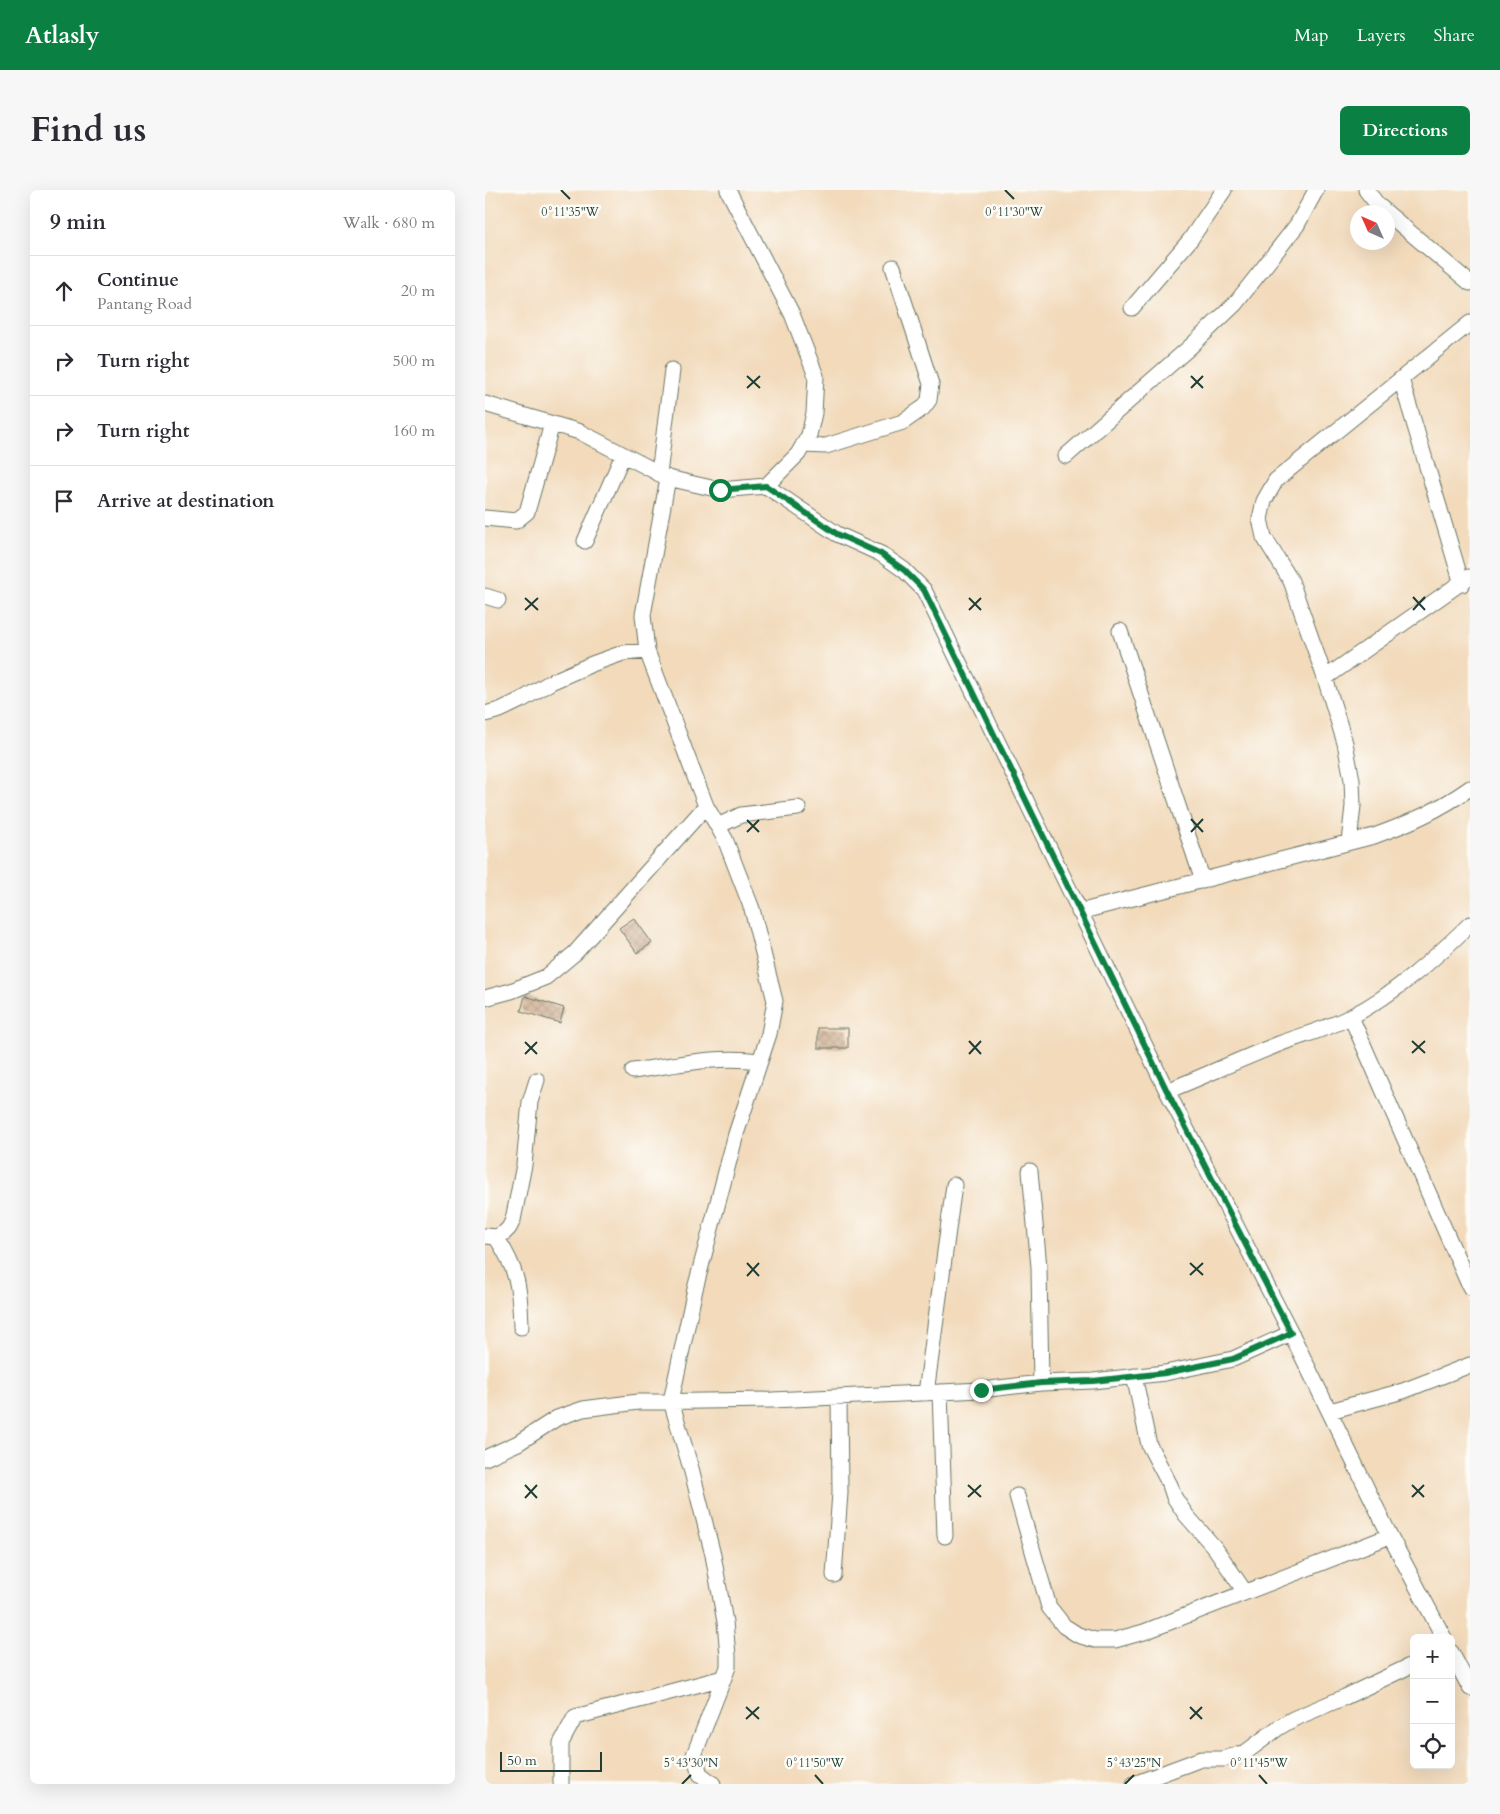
<!DOCTYPE html>
<meta charset="utf-8">
<style>
:root{--surface:#fff;--page:#f7f7f7;--text:#2b2b33;--muted:#7c7c81;--line:#e1e1e2;--accent:#0b8043}
body{margin:0;font-family:Cardo,serif;background:var(--page);color:var(--text)}
.controls{position:absolute;right:15px;bottom:15px;display:grid;overflow:hidden;border-radius:8px;box-shadow:0 5px 20px #0002}
.controls button{width:45px;height:45px;display:grid;place-items:center;padding:0;border:0;border-bottom:1px solid var(--line);background:var(--surface);color:var(--text);font:25px sans-serif}
.compass{position:absolute;left:865px;top:15px;width:45px;height:45px;border-radius:50%;background:var(--surface);box-shadow:0 5px 20px #0002;rotate:315deg}
.scale{position:absolute;left:15px;bottom:12px;width:102px;box-sizing:border-box;padding-left:5px;border:2px solid #1f3d34;border-top:0;font-size:14px;line-height:18px;white-space:nowrap;color:#1f3d34;-webkit-text-stroke:4px #fdfcf7;paint-order:stroke}
.stop{position:absolute;width:15px;height:15px;margin:-11px;border:4px solid #0b8043;border-radius:50%;background:#fff}
.stop.end{background:#0b8043;border-color:#fff;box-shadow:0 1px 5px #0008}
.list{margin:0;padding:0;list-style:none}
h2{display:flex;justify-content:space-between;align-items:center;height:65px;margin:0;padding:0 20px;font-size:21px}
h2 small{font-size:16px;font-weight:400;color:var(--muted)}
.list li{display:grid;grid-template-columns:32px 1fr auto;gap:15px;align-items:center;box-sizing:border-box;height:70px;padding:0 20px;border-top:1px solid var(--line)}
.list b{display:block;font-size:19px;white-space:nowrap}
.list p{margin:0;font-size:16px;white-space:nowrap;color:var(--muted)}
.list em{font-size:16px;font-style:normal;color:var(--muted)}
.icon{flex:none;width:28px;height:28px;fill:none;stroke:currentColor;stroke-width:2;stroke-linecap:round;stroke-linejoin:round}
.map{position:relative;flex:none;width:985px;height:1594px;overflow:hidden;border-radius:8px}
header{display:flex;align-items:center;gap:30px;box-sizing:border-box;height:70px;padding:0 25px;background:var(--accent);color:#fff}
header strong{font-size:24px}
nav{display:flex;gap:28px;margin-inline-start:auto;font-size:18px}
.intro{display:flex;align-items:center;justify-content:space-between;box-sizing:border-box;height:120px;padding:0 30px}
h1{margin:0;font-size:35px}
.button{padding:12px 22px;border-radius:8px;background:var(--accent);color:#fff;font-size:18px;font-weight:700}
main{display:flex;gap:30px;padding:0 30px}
aside{flex:1;background:var(--surface);border-radius:8px;box-shadow:0 5px 20px #0002}
.map>svg:first-child{display:block}
.building{fill:url(#building-cross-hatch)}
.lines{fill:none;stroke-linecap:round;stroke-linejoin:round}
.minor-casing{stroke:#697463;stroke-width:17}
.minor{stroke:#fff;stroke-width:15}
.route{stroke:#0b8043;stroke-width:6}
.ticks{fill:none;stroke:#1f3d34;stroke-width:2}
.ticks-label{font-size:12px;text-anchor:middle;fill:#1f3d34;stroke:#fdfcf7;stroke-width:5;stroke-linejoin:round;paint-order:stroke}
</style>
<header>
<strong>Atlasly</strong>
<nav><a>Map</a><a>Layers</a><a>Share</a></nav>
</header>
<div class="intro"><h1>Find us</h1><a class="button">Directions</a></div>
<main>
<aside>
<h2>9 min<small>Walk · 680 m</small></h2>
<ul class="list">
<li><svg class="icon" aria-label="ahead" viewBox="0 0 24 24"><path d="M12 20V5M6 11l6-6 6 6"/></svg><div><b>Continue</b><p>Pantang Road</p></div><em>20 m</em></li>
<li><svg class="icon" aria-label="right" viewBox="0 0 24 24"><path d="M7 20v-9h11M14 6l5 5-5 5"/></svg><div><b>Turn right</b></div><em>500 m</em></li>
<li><svg class="icon" aria-label="right" viewBox="0 0 24 24"><path d="M7 20v-9h11M14 6l5 5-5 5"/></svg><div><b>Turn right</b></div><em>160 m</em></li>
<li><svg class="icon" aria-label="arrive" viewBox="0 0 24 24"><path d="M6 21V4h12l-3 4 3 4H6"/></svg><div><b>Arrive at destination</b></div></li>
</ul>
</aside>
<div class="map">
<svg width="985" height="1594" viewBox="0 0 985 1594">
<defs>
<pattern id="building-cross-hatch" width="8" height="8" patternUnits="userSpaceOnUse" patternTransform="scale(1.25)"><rect width="8" height="8" fill="#caa686"/><path d="M0 0l8 8M0 8l8-8" fill="none" stroke="#a3886e"/></pattern>
</defs>
<rect width="100%" height="100%" fill="#fdfcf7"/>
<filter id="ink" filterUnits="userSpaceOnUse"><feTurbulence type="fractalNoise" baseFrequency=".02" numOctaves="2"/><feDisplacementMap in="SourceGraphic" scale="10" xChannelSelector="R" yChannelSelector="G"/><feConvolveMatrix kernelMatrix="1 2 1 2 8 2 1 2 1" color-interpolation-filters="sRGB"/></filter>
<filter id="wash" filterUnits="userSpaceOnUse"><feTurbulence type="fractalNoise" baseFrequency=".0096" numOctaves="4" result="noise"/><feDisplacementMap in="SourceGraphic" scale="20" xChannelSelector="R" yChannelSelector="G"/><feGaussianBlur stdDeviation="1.12" result="paint"/><feColorMatrix in="noise" values="0 0 0 0 0 0 0 0 0 0 0 0 0 0 0 0 0 1.4 0 .05"/><feComposite in="paint" operator="in"/></filter>
<g filter="url(#wash)">
<rect width="100%" height="100%" fill="#f2dabb"/>
<g id="blocks">
<path class="building" d="M149,728L167,753L152,763L134,738Z
M40,806L79,818L75,833L36,821Z
M333,838H363V858H333Z"/>
</g>
</g>
<g filter="url(#ink)">
<use href="#blocks" fill-opacity="0" stroke="#697463" stroke-width="1"/>
<g class="lines">
<defs>
<path id="minor" d="M243,0L307,124L331,186L329,223L324,245L313,264L281,296
M881,0L892,14L901,22
M902,23L985,93
M647,118L705,50L739,0
M916,189L977,394
M0,214L95,242L183,288L235,300L281,296
M318,255L341,256L418,232L438,218L444,210L446,194L408,77
M581,266L705,157L750,114L812,35L831,0
M174,284L187,180
M183,288L158,425L162,461L221,616L240,649L267,719L290,811L284,844L251,944L210,1099L186,1211L207,1282L228,1365L240,1432L243,1466V1477L209,1565L215,1584L228,1594
M281,296L352,344L396,364L419,380L439,400L682,901L806,1143L905,1346L959,1448
M0,328L31,331L42,322L67,234
M100,351L138,265
M0,406L13,410
M635,441L718,691
M840,488L984,387
M0,524L15,520L38,509L66,492L107,474L138,463L162,461
M233,636L256,625L313,618
M864,652L868,616L867,590L860,553L840,488L806,391L779,347L775,329L779,311L791,290L985,133
M594,722L889,646C925,633 954,620 985,598
M0,808L26,801L61,787L90,763L221,616
M866,827L985,1097
M148,881C190,875 232,865 275,871
M682,901C719,886 756,869 794,854C818,845 842,839 865,827C910,804 949,769 985,734
M545,981L554,1077L556,1193
M0,1046L11,1047L19,1043L24,1038L28,1030L39,975L45,912L52,890
M11,1047C33,1080 35,1099 36,1137
M649,1186L664,1255L685,1295L689,1307L701,1325L730,1358L760,1402
M455,1202L460,1346
M441,1203L469,995
M845,1221L918,1201L985,1175
M0,1268L33,1253L72,1228L98,1219L153,1212L287,1210L416,1204L496,1200L556,1193L608,1191L680,1183L748,1169L806,1143
M532,1306L564,1417L579,1436L593,1445L610,1450H630L659,1442L905,1346
M349,1385L355,1303L354,1207
M966,1462L985,1498
M76,1594V1553L90,1527L238,1488
M649,1594L716,1569H738L761,1562L793,1538L808,1529L860,1507L929,1474"/>
</defs>
<use href="#minor" class="minor-casing"/>
<use href="#minor" class="minor"/>
</g>
</g>
<g class="lines" filter="url(#ink)">
<path class="route" d="M235,300L281,296L352,344L396,364L419,380L439,400L682,901L806,1143L748,1169L680,1183L608,1191L556,1193L496,1200"/>
</g>
<path class="ticks" d="M76,0L85,9M520,0L529,9M262,186L275,198M706,186L718,198M262,198L275,186M706,198L718,186M928,407L940,420M40,408L53,420M484,408L496,420M40,420L53,408M484,420L496,408M928,420L940,407M706,629L718,642M262,630L274,642M262,642L274,630M706,642L718,629M484,851L496,864M927,851L940,863M40,852L52,864M927,863L940,851M40,864L52,852M484,864L496,851M262,1073L274,1086M705,1073L718,1085M705,1085L718,1073M262,1086L274,1073M40,1295L52,1308M483,1295L496,1307M927,1295L939,1307M483,1307L496,1295M927,1307L939,1295M40,1308L52,1295M261,1517L274,1529M705,1517L717,1529M261,1529L274,1517M705,1529L717,1517M330,1585L338,1594M774,1585L782,1594M197,1594L206,1585M640,1594L649,1585"/>
<g class="ticks-label">
<text x="85" y="26">0°11'35"W</text>
<text x="529" y="26">0°11'30"W</text>
<text x="206" y="1577">5°43'30"N</text>
<text x="330" y="1577">0°11'50"W</text>
<text x="649" y="1577">5°43'25"N</text>
<text x="774" y="1577">0°11'45"W</text>
</g>
</svg>
<div class="controls">
<button>+</button>
<button>−</button>
<button><svg class="icon" aria-label="locate" viewBox="0 0 24 24"><circle cx="12" cy="12" r="6"/><path d="M12 2v4M12 18v4M2 12h4M18 12h4"/></svg></button>
</div>
<svg class="compass" viewBox="-18 -18 36 36"><path d="M0-13l5 13h-10z" fill="#e53935"/><path d="M0 13l5-13h-10z" fill="#7c7c81"/></svg>
<div class="scale">50 m</div>
<div class="stop" style="left:235px;top:300px"></div>
<div class="stop end" style="left:496px;top:1200px"></div>
</div>
</main>
